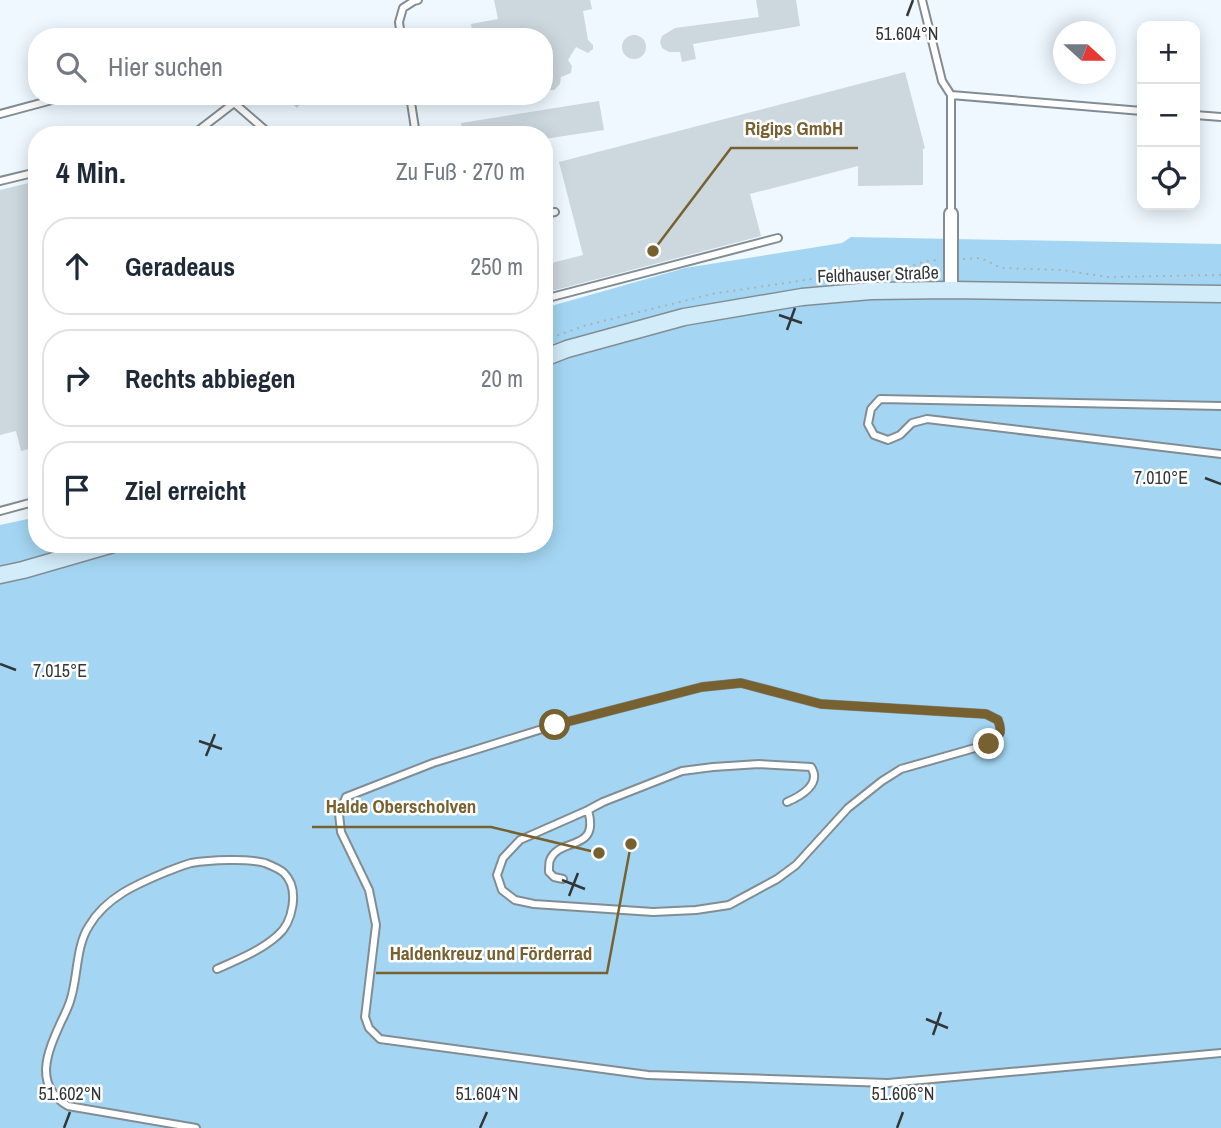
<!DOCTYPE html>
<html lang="de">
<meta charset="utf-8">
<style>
:root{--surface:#fff;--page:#f2f2f3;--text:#1f2937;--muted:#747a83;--line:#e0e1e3}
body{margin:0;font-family:"Archivo Narrow",sans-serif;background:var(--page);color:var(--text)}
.controls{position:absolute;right:21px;top:21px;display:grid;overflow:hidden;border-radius:14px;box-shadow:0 4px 18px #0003}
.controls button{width:63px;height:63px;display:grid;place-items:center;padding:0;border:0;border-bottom:2px solid var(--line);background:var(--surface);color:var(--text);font:35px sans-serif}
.compass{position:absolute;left:1053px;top:21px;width:63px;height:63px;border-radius:50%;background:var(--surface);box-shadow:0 4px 18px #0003;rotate:111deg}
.stop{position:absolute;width:21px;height:21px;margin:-16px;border:5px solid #786131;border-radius:50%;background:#fff}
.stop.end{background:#786131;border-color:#fff;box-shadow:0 2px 7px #0008}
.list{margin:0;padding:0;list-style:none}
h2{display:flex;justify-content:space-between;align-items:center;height:91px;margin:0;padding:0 28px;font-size:30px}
h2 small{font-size:23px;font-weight:400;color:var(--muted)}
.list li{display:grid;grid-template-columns:46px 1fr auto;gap:21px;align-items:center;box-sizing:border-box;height:98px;margin:0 14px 14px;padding:0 14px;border:2px solid var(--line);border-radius:28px}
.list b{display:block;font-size:26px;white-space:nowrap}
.list em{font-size:23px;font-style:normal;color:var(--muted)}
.icon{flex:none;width:38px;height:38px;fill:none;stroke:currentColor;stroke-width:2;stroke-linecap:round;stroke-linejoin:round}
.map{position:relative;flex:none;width:1221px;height:1128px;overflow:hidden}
.search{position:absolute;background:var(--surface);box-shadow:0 4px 18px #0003;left:28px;top:28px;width:525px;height:77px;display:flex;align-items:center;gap:18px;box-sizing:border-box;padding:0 24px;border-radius:28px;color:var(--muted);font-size:26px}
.panel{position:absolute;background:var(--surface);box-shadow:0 4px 18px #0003;left:28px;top:126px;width:525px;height:427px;border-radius:28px}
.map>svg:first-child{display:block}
.green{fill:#a4d6f3}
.building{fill:#ccd7de}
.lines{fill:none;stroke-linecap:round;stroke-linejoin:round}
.lane-casing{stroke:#828d93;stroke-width:10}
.street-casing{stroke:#828d93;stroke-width:16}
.secondary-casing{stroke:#828d93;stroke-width:19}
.path{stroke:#aab2b7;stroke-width:2;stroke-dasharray:2 5;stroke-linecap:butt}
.lane{stroke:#fff;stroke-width:6}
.street{stroke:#fff;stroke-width:12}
.secondary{stroke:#d2ecfa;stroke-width:16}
.route{stroke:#786131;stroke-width:9}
.ticks{fill:none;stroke:#323639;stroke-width:2.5}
.labels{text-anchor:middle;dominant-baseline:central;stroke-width:5;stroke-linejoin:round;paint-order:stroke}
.street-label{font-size:18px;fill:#323639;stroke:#fff}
.ticks-label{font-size:18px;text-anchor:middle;fill:#323639;stroke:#fff;stroke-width:5;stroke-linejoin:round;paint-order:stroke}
.leader{fill:none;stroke:#786131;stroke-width:2.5}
.callout-dot{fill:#786131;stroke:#fff;stroke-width:2.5}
.callout-label{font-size:19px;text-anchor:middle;font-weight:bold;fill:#786131;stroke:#fff;stroke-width:5;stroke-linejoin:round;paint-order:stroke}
</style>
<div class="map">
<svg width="1221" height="1128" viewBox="0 0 1221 1128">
<rect width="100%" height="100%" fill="#eef8fe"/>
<path class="green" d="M851,237L1221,244V1128H0V525L37,517V544H544V308L685,268L842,243Z"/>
<path class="building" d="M494,0H590L592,9L583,11L588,40L593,45V49L588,53L576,47L568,60L572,66L571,73L561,77L560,84L554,90H544V37H473L471,24L498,19Z
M756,0H796L800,26L693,44L696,59L682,62L680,52H669L662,48L660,42L662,36L675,28L759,17Z
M622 47a12 12 0 1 1 24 0a12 12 0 1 1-24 0Z
M905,72L925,148L923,149V185L858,186V166L750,194L761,236L544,293V265L583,255L559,162Z
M283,96H307L297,108Z
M599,101L604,130L544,139V135H463L461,123Z
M37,181V447L21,451L16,431L0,435V190Z"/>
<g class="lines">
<defs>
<path id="lane" d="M922,0L942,81L951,95V214
M401,37L399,22L403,8L414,1L418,0
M951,95L1142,111
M226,96L271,135
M410,96L416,135
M0,114L67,96
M1195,115L1221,117
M180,135L199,130L234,103
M0,181L37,172
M544,214L555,212
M544,299L778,238
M1221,406L880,399L871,409L868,424L874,435L888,440L900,435L912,423L927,419L1221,454
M0,511L37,501
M588,810L520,840L503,858L497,875L502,890L515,900L534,904L653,912L696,910L729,905L777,879L796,865L848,808L882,781L901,769L989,744C1000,735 1003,733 998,720L986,714L821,704L741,683L702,687L555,725L433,763L346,797L339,814L341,832L369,890L376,925L365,1017L369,1028L380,1039L648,1075L888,1083L1221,1053
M563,879L554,877L549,872C549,870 549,862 550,860C560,836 600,853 588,810L603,802L682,771L713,767L759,764L811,767C822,784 801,796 787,802
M196,1128L68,1106C33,1085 47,1053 61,1022C65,1014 69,1006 71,998C78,975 76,946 89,926C106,897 137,884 166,872C174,869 183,865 191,863C209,860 248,858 265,863C270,865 281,870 284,873C300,889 293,923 277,936C260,951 237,960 217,969"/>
<path id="street" d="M951,214V290"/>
<path id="secondary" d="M544,358L567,349L684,317L802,297L871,291L951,290L1221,294
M0,575L23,570L113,544"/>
</defs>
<use href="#lane" class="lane-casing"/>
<use href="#street" class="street-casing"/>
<use href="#secondary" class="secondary-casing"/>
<path class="path" d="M963,259L981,258L1001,268L1062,270L1108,277L1221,275
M544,340L587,325L712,294L832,276L905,268L926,261L940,260"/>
<use href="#lane" class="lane"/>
<use href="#street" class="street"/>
<use href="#secondary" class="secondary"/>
</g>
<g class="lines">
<path class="route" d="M555,725L702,687L741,683L821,704L986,714L998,720C1003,733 1000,735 989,744"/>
</g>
<path class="ticks" d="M907,16L913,0M779,315L802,323M787,330L795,308M1205,478L1221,484M0,664L16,670M199,741L222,749M206,756L215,734M562,880L585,889M569,896L578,873M926,1019L948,1028M933,1035L941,1012M64,1128L70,1112M480,1128L487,1112M897,1128L903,1112"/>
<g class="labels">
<g class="street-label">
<text transform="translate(878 274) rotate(-2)">Feldhauser Straße</text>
</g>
</g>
<g class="ticks-label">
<text x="907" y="40">51.604°N</text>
<text x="1161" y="484">7.010°E</text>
<text x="60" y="677">7.015°E</text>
<text x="70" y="1100">51.602°N</text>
<text x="487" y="1100">51.604°N</text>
<text x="903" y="1100">51.606°N</text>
</g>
<path class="leader" d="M653 251L731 148H858M599 853L491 827H312M631 844L607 973H376"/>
<g class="callout-dot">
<circle cx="653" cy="251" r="7"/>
<circle cx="599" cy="853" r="7"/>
<circle cx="631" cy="844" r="7"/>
</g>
<g class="callout-label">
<text x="794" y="135">Rigips GmbH</text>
<text x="401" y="813">Halde Oberscholven</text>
<text x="491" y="960">Haldenkreuz und Förderrad</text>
</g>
</svg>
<div class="controls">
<button>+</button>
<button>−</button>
<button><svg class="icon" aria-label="locate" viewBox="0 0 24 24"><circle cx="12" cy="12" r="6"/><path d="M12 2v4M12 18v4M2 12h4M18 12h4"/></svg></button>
</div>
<svg class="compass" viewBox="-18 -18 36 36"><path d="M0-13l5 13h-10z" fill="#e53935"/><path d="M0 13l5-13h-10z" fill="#747a83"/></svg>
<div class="stop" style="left:555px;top:725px"></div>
<div class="stop end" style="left:989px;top:744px"></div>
<div class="search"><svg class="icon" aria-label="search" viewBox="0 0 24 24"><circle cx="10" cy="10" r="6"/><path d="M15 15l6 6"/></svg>Hier suchen</div>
<section class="panel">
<h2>4 Min.<small>Zu Fuß · 270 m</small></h2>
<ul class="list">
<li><svg class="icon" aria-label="ahead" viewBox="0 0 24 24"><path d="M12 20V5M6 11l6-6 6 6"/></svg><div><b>Geradeaus</b></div><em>250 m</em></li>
<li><svg class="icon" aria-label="right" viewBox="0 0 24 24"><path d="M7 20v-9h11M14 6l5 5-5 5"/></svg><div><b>Rechts abbiegen</b></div><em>20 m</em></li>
<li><svg class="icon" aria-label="arrive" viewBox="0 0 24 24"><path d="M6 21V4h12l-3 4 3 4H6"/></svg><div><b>Ziel erreicht</b></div></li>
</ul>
</section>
</div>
